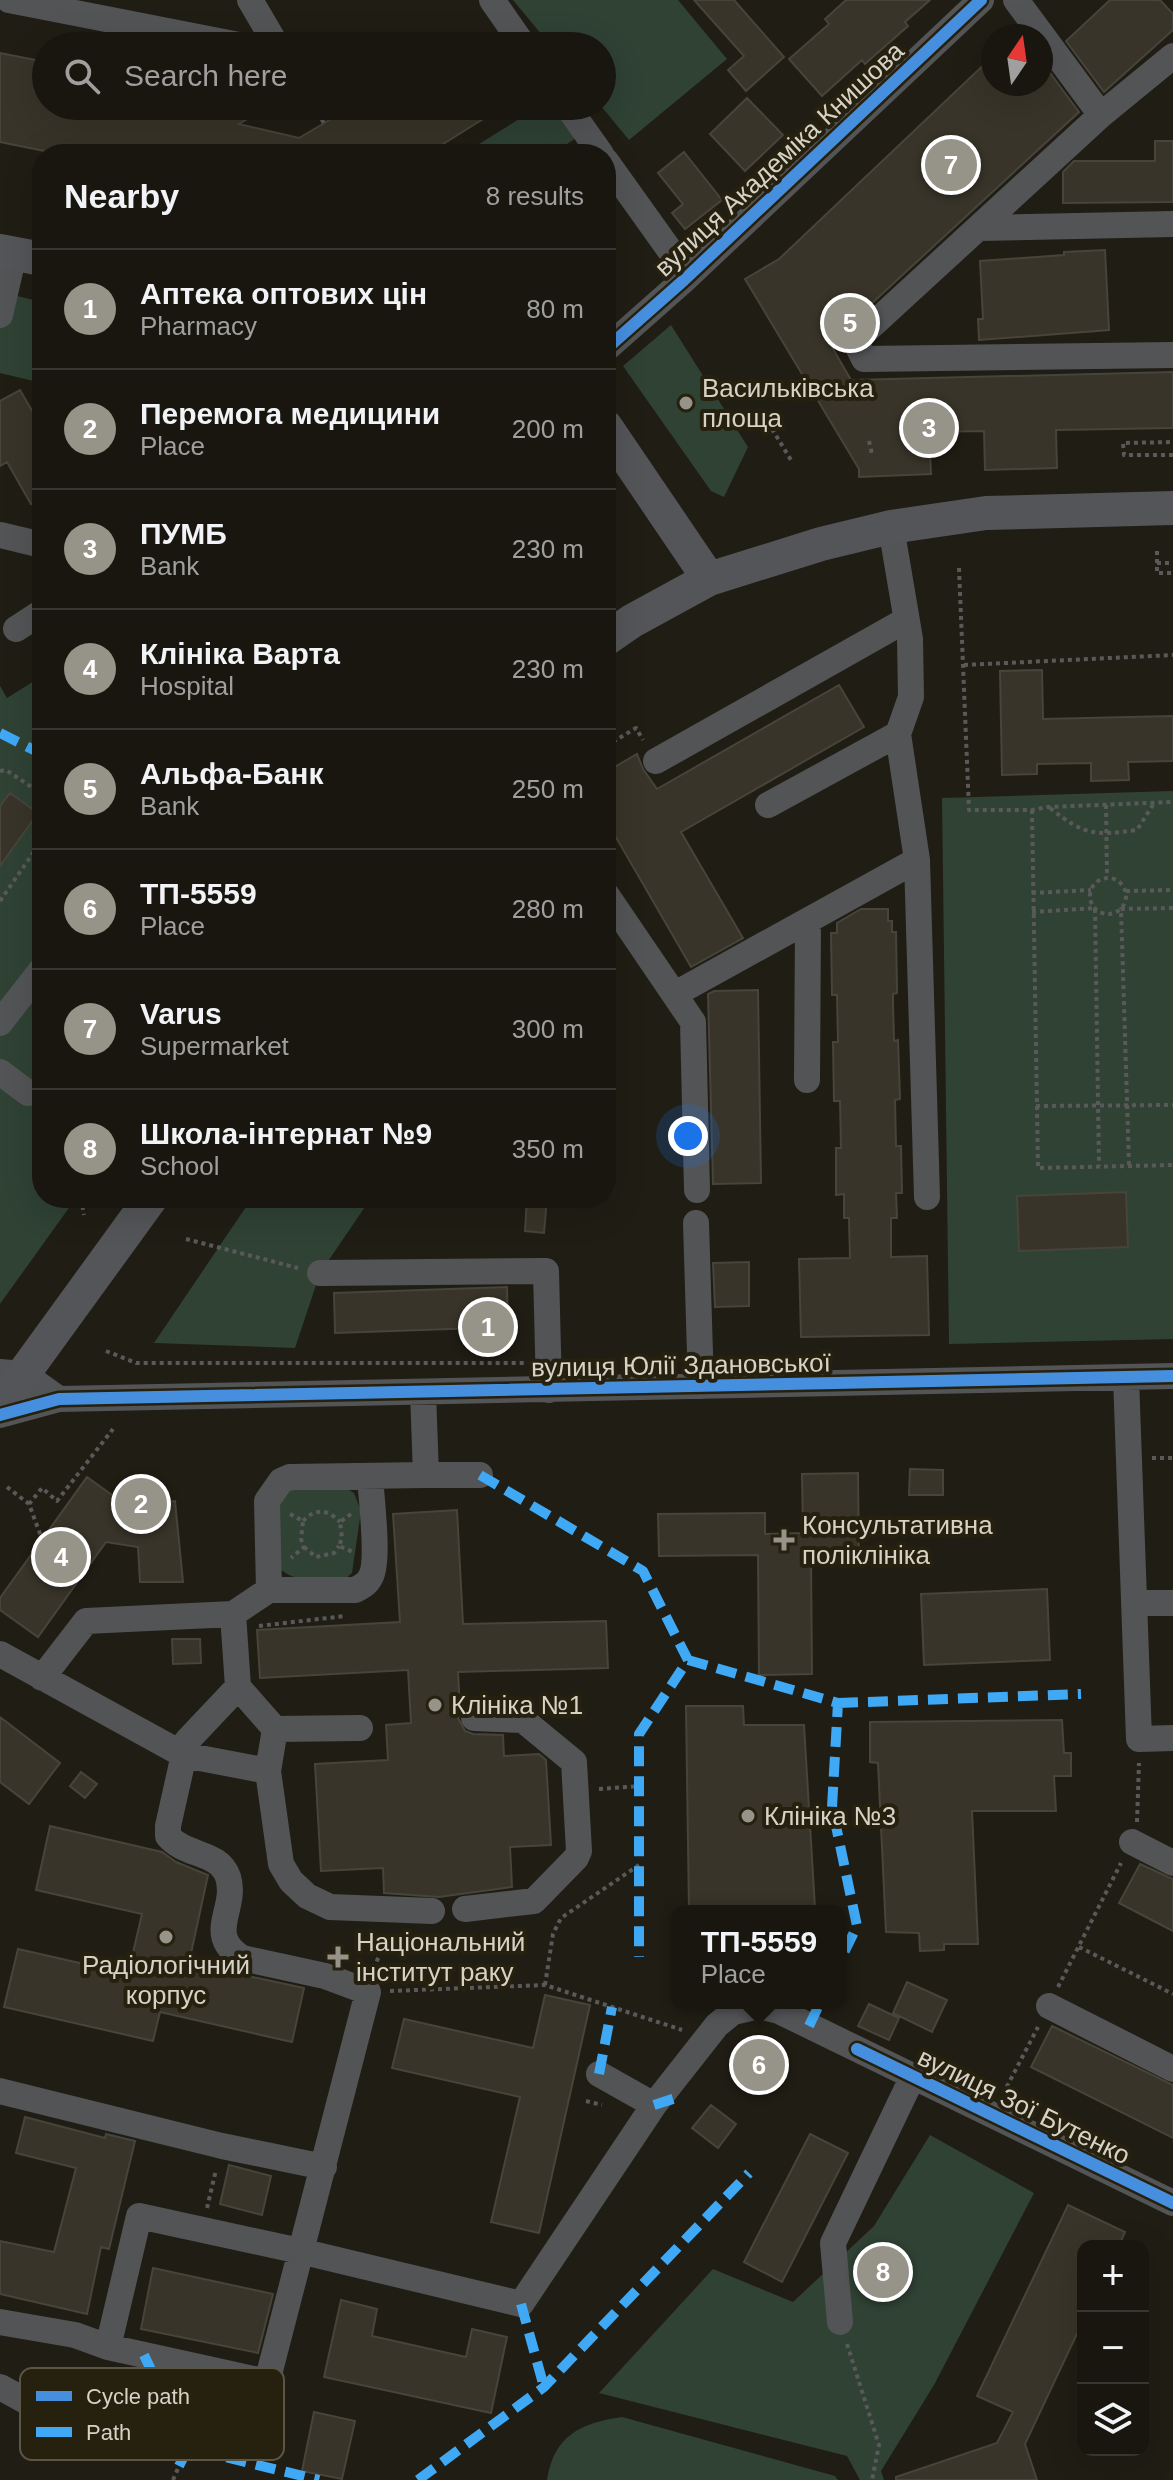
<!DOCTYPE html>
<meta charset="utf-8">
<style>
:root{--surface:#18160f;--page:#211f18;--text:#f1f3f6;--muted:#9f9f9e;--line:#36352f;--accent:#969388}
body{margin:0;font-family:Arial,sans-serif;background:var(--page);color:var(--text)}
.controls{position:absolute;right:24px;bottom:24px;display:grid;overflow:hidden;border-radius:16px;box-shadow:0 8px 32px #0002}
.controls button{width:72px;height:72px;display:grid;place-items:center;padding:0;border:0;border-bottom:2px solid var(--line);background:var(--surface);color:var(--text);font:40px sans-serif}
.compass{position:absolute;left:981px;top:24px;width:72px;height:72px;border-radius:50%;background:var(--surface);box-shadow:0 8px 32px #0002;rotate:13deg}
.you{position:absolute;left:688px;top:1136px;width:28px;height:28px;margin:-20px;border:6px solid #fff;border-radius:50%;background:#1a73e8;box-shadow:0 0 0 12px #1a73e833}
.badge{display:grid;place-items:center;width:52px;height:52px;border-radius:50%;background:var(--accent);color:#fff;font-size:26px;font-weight:700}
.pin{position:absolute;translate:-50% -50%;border:4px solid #fff;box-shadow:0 2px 8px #0006}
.popup{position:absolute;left:671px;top:1905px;width:176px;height:104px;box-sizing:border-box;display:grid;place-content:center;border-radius:16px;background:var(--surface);filter:drop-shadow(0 2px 6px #0005);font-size:26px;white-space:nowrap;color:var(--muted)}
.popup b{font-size:30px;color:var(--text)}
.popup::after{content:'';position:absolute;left:50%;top:100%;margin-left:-16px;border:16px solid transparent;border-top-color:var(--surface)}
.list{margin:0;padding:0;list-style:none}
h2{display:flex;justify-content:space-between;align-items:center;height:104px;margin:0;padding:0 32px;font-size:34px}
h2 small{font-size:26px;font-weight:400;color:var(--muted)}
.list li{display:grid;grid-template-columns:52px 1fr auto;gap:24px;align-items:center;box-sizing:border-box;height:120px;padding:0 32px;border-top:2px solid var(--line)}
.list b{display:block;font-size:30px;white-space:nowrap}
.list p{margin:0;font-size:26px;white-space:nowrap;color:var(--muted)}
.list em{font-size:26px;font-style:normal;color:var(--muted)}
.icon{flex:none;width:44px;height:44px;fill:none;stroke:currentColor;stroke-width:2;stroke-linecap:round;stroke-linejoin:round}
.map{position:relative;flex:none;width:1173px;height:2480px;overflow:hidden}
.search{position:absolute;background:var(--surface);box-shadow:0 8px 32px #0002;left:32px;top:32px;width:584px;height:88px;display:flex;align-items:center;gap:20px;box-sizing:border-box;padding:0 28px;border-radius:44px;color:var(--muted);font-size:30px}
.panel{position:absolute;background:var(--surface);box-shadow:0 8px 32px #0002;left:32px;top:144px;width:584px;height:1064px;border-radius:32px}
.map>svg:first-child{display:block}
.green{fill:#2f4234}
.building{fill:#383429;stroke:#47443b;stroke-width:2}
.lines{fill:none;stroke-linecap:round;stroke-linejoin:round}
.path{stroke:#5a5959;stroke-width:4;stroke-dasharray:4 4;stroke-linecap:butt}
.minor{stroke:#535456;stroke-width:26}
.major{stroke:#545558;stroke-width:34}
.quiet{stroke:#3fa9f5;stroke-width:10;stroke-dasharray:20 10;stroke-linecap:butt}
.cycleway-casing{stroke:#26200e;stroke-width:17}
.cycleway{stroke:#468fdf;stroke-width:12}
.poi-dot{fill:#969388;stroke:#26200e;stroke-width:3}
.labels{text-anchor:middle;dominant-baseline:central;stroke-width:8;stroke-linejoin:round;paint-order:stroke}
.street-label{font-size:26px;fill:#d6d2c7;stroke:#26200e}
.poi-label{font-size:26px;fill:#d6d2c7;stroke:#26200e;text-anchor:start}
.key{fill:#26200e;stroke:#5b5546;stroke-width:2}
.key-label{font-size:22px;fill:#d6d2c7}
</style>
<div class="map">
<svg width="1173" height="2480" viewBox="0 0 1173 2480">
<rect width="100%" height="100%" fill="#201d14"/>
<path class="green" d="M513,0H678L727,59L629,140L601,106L602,46H551Z
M540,106H559L579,136L552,154H463Z
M0,292L42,302V383L0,373Z
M671,325L748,447L724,497L711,491L623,366Z
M42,676V1198H76L0,1304V686L7,698Z
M1173,791V1339L949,1344L942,798Z
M252,1198H371L320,1273L295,1348L154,1343Z
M344,1487L354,1493L361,1511L352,1573L346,1578C323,1579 297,1585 279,1568C277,1544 265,1494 298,1488C313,1486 329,1487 344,1487Z
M930,2135L1034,2193L934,2385L881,2471L884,2480H860L847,2456L599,2393L713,2269L793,2302L874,2226Z
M622,2417L835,2476L838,2480H547C554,2435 581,2423 622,2417Z"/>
<path class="building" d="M694,0H734L784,57L746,91L728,70L744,56Z
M846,0H930L905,22L908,26L865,64L862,60L822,96L789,59L829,24L825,19Z
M1110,0H1160L1173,14V30L1104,92L1066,41Z
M0,53L46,62V106H269L239,124L299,138L353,106H504L427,154H59L0,142Z
M993,56V84H1041L1042,62L1079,112L844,329L839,340L832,347L851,380L1173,372V428L1056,430L1057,468L985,470L984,431L929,432L931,474L859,477V469L745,279L779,259Z
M747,98L783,135L745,171L710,134Z
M1155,141H1173V202L1063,203V172L1074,161H1155Z
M684,152L722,200L685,229L672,213L683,204L658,173Z
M1105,250L1109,330L979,340L978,319H983L980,261L1064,255V252Z
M20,390L42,428V497L31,504L7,462L0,466V401Z
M1042,670L1043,719L1173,716V761L1128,762L1129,780L1091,781V763L1037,764V774L1002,775L1000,671Z
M839,685L864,727L681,832L743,938L691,967L606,820V772L637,754L643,769L657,789Z
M10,793L38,813L0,866V806Z
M861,909H888V921H892V932H896L897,993L893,994V1004L894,1041L898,1040L900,1099L895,1100L896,1146H901L902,1193H896L897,1218H891V1257L927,1256L929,1335L801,1337L799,1259L850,1258L849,1218H844V1194L836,1195V1148H841L840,1101H834L833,1042H838L837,995H832L831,933H837V923Z
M758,990L761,1183L713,1184L708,994L714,991Z
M1126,1192L1128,1247L1019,1251L1017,1196Z
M527,1198H547L544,1233L525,1231Z
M749,1262V1306L715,1307L713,1263Z
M507,1287L508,1327L335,1333L334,1293Z
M910,1469L943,1470V1495H909Z
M858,1473L859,1559L811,1560L812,1674L759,1675L758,1555L659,1556L658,1514L765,1513V1534L803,1533L802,1474Z
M87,1477L130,1508L141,1504L175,1501L183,1582H140L138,1547L106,1542L38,1637L0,1610V1598Z
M457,1510L463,1624L606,1621L608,1668L458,1672L460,1710L458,1718L465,1731L473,1734L503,1735L504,1756L539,1754L546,1760L551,1845L510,1847L512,1887L439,1897L384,1893L383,1868L321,1871L315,1764L388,1760L386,1725L411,1723L408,1670L260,1678L257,1630L400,1622L393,1514Z
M1047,1589L1050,1660L924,1665L921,1594Z
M172,1639H200L201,1663L173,1664Z
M686,1706H743L744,1725H804L815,1908L689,1911Z
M0,1717L60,1763L29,1804L0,1782Z
M1062,1720L1064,1753H1071V1776H1054L1056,1811H972L978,1944H944V1950L920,1951L919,1933L886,1932L878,1763L870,1762V1722Z
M81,1772L97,1784L85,1798L70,1786Z
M50,1826L162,1852L176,1862L208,1875L190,1958L227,1966L239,1974L304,1988L292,2042L160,2012L153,2041L4,2007L18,1949L128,1974L142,1914L36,1890Z
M1140,1864L1173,1879V1931L1119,1903Z
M907,1982L947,2000L932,2032L893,2013Z
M545,1995L590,2005L539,2233L491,2222L520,2097L392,2068L404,2019L533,2048Z
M869,2004L899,2018L889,2040L858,2026Z
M1052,2026L1173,2085V2138L1031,2067Z
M753,2047L778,2064L765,2082L741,2065Z
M711,2105L736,2124L718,2148L692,2128Z
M25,2117L105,2138L106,2134L135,2141L109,2249L101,2247L87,2314L0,2294V2241L54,2252L76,2168L16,2153Z
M810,2134L848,2153L782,2282L744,2262Z
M229,2165L271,2176L262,2215L220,2204Z
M1068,2205L1125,2232L1119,2246H1083V2321L1025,2444L1037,2480H896V2477L997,2443L1013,2412L977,2396Z
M153,2268L273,2294L258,2353L141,2329Z
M341,2300L377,2309L372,2336L466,2357L472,2329L507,2337L491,2413L324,2377Z
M227,2397L252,2403L243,2435L219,2429Z
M314,2412L355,2421L342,2479L302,2471Z"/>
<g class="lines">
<path class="path" d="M313,106L324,123
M772,429L791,460
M869,441L872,454
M1173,455H1124L1123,443L1173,442
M1157,551V573H1173
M1157,563H1173
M959,568L969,810H1032L1048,807L1173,802
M964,665L1173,655
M606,746L636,728L643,740
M0,771L6,770L42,794
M1106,805L1107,877
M1050,808C1084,835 1094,836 1137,830L1154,803
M1032,810L1038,1168L1173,1165
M1090 896a18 18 0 1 1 36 0a18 18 0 1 1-36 0Z
M1126,891L1173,890
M1032,893L1091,890
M0,901L42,840
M1032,912L1095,908L1099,1166
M1036,1106L1173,1105
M1129,1165L1121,909L1173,908
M81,1198L84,1215
M186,1239L298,1268
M106,1351L136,1363H526
M1152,1458H1173
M7,1487L29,1504L42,1539
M29,1504L42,1488L57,1501L113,1429
M290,1514L303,1521L301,1539L304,1547L291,1558
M351,1514L340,1522L342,1538L339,1546L353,1552
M303,1521C315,1508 328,1509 340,1522
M304,1547L316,1557L334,1553L339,1546
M259,1626L345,1616
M599,1789L640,1786
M1137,1822L1139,1763
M1079,1947L1173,1994
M374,1969L387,1933
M545,1985L553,1934L561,1918L639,1865
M1058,1987L1121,1863
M390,1991L545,1985L682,2030
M1003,2094L1038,2027
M586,2101L602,2105
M207,2208L216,2170
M847,2344L879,2445L872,2480
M173,2480L179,2466"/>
<path class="minor" d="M9,0L244,46
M250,0L277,46
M492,0L524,46
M1016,0L1101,115
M1173,56L1101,115L855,341L864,359L1173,355
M567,106L601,154
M606,161L676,259L684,280
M978,228L1173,224
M0,315L14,254
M606,349L684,280L981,0
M891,527L910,639L911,697L898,734
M0,535L42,545
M16,629L42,612
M656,761L906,620
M768,805L898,734L917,860L927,1197
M606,894L693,1022L697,1190
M675,994L917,860
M0,1023L42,969
M0,1072L28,1093
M807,1080L808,922
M696,1223L701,1386
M320,1273L546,1271L549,1390
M0,1372L24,1374L59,1399
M1126,1377L1139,1739L1173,1738
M0,1415L59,1399L1173,1376
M426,1475H480
M269,1590H355C361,1587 367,1584 370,1578C380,1563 371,1497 370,1476
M1135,1603H1173
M233,1614L238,1687L275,1729L360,1728
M0,1654L184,1755L268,1771
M42,1678L86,1621L233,1614L269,1590L267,1501L281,1481L290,1477L426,1475L423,1392
M275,1729L268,1771L281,1864L291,1881L307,1896L330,1907L432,1911
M1132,1842L1173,1863
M465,1909L534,1901L576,1858L579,1851L574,1762L523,1720L474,1718
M1049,2006L1173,2069
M599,2074L654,2105
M0,2091L222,2146L324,2167
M0,2322L75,2335L108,2347L267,2382L368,1992L325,1976L242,1958C204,1934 238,1909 228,1877C219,1851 186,1857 168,1836V1826L187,1741L238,1687
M840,2322L833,2243L913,2076
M108,2347L139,2216L300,2251L521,2304L654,2105L717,2025L733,2012L759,2006L779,2011L1173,2203
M0,2387L31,2404"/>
<path class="major" d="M0,251L42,259
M606,427L709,579
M606,639L632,621L709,579L821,544L891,527L986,513L1173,508
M0,1406L151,1198"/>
<path class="quiet" d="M0,733L42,754
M480,1475L643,1571L688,1660L639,1734V1957
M688,1660L838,1703L832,1807L857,1926L841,1959
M838,1703L1081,1694
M809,2026L820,2003
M599,2074L612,2007
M654,2105L682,2096
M521,2304L544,2387
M144,2355L188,2448L209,2400L235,2375
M179,2466L188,2448L319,2480
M418,2480L544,2387L749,2173"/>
<defs>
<path id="cycleway" d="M606,349L684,280L981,0
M0,1415L59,1399L1173,1376
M857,2049L1173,2203"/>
</defs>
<use href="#cycleway" class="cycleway-casing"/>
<use href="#cycleway" class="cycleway"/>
</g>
<g class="poi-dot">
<circle cx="686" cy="403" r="8"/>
<path d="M780 1528h8v8h8v8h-8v8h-8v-8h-8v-8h8z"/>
<circle cx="435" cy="1705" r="8"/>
<circle cx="748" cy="1816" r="8"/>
<circle cx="166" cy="1937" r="8"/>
<path d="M334 1945h8v8h8v8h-8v8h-8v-8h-8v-8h8z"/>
</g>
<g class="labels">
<g class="street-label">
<text transform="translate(779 159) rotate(-43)">вулиця Академіка Книшова</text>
<text transform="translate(681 1365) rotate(-1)">вулиця Юлії Здановської</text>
<text transform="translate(1024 2106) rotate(26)">вулиця Зої Бутенко</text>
</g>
<g class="poi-label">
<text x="702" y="388">Васильківська<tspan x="702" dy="30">площа</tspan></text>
<text x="802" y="1525">Консультативна<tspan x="802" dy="30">поліклініка</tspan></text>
<text x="451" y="1705">Клініка №1</text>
<text x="764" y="1816">Клініка №3</text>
<text x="356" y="1942">Національний<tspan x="356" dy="30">інститут раку</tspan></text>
<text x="166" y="1965" text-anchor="middle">Радіологічний<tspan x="166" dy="30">корпус</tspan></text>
</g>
</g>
<rect x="20" y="2368" width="264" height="92" rx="12" class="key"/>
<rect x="36" y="2391" width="36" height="10" fill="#468fdf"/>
<rect x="36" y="2427" width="36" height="10" fill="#3fa9f5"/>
<g class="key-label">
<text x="86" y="2404">Cycle path</text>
<text x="86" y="2440">Path</text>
</g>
</svg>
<div class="controls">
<button>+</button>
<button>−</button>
<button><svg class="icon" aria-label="layers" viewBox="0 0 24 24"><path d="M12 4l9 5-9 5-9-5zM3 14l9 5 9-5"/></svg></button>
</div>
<svg class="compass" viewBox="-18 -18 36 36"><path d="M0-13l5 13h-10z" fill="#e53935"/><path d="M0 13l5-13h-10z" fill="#9f9f9e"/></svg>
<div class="you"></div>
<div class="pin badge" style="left:488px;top:1327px">1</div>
<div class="pin badge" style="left:141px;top:1504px">2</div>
<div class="pin badge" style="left:929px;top:428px">3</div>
<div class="pin badge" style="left:61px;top:1557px">4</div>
<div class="pin badge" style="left:850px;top:323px">5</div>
<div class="pin badge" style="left:759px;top:2065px">6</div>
<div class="popup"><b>ТП-5559</b>Place</div>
<div class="pin badge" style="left:951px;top:165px">7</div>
<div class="pin badge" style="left:883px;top:2272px">8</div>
<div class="search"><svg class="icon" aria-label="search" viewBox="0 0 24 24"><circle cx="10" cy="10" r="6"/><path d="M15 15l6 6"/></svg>Search here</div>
<section class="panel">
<h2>Nearby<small>8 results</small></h2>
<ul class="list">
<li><span class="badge">1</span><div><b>Аптека оптових цін</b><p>Pharmacy</p></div><em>80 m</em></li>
<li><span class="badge">2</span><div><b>Перемога медицини</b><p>Place</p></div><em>200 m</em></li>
<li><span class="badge">3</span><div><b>ПУМБ</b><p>Bank</p></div><em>230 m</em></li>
<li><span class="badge">4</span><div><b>Клініка Варта</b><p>Hospital</p></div><em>230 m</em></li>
<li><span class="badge">5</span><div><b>Альфа-Банк</b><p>Bank</p></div><em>250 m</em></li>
<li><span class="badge">6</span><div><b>ТП-5559</b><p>Place</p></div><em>280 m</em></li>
<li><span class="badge">7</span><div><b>Varus</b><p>Supermarket</p></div><em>300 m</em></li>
<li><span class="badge">8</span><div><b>Школа-інтернат №9</b><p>School</p></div><em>350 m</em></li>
</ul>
</section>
</div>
